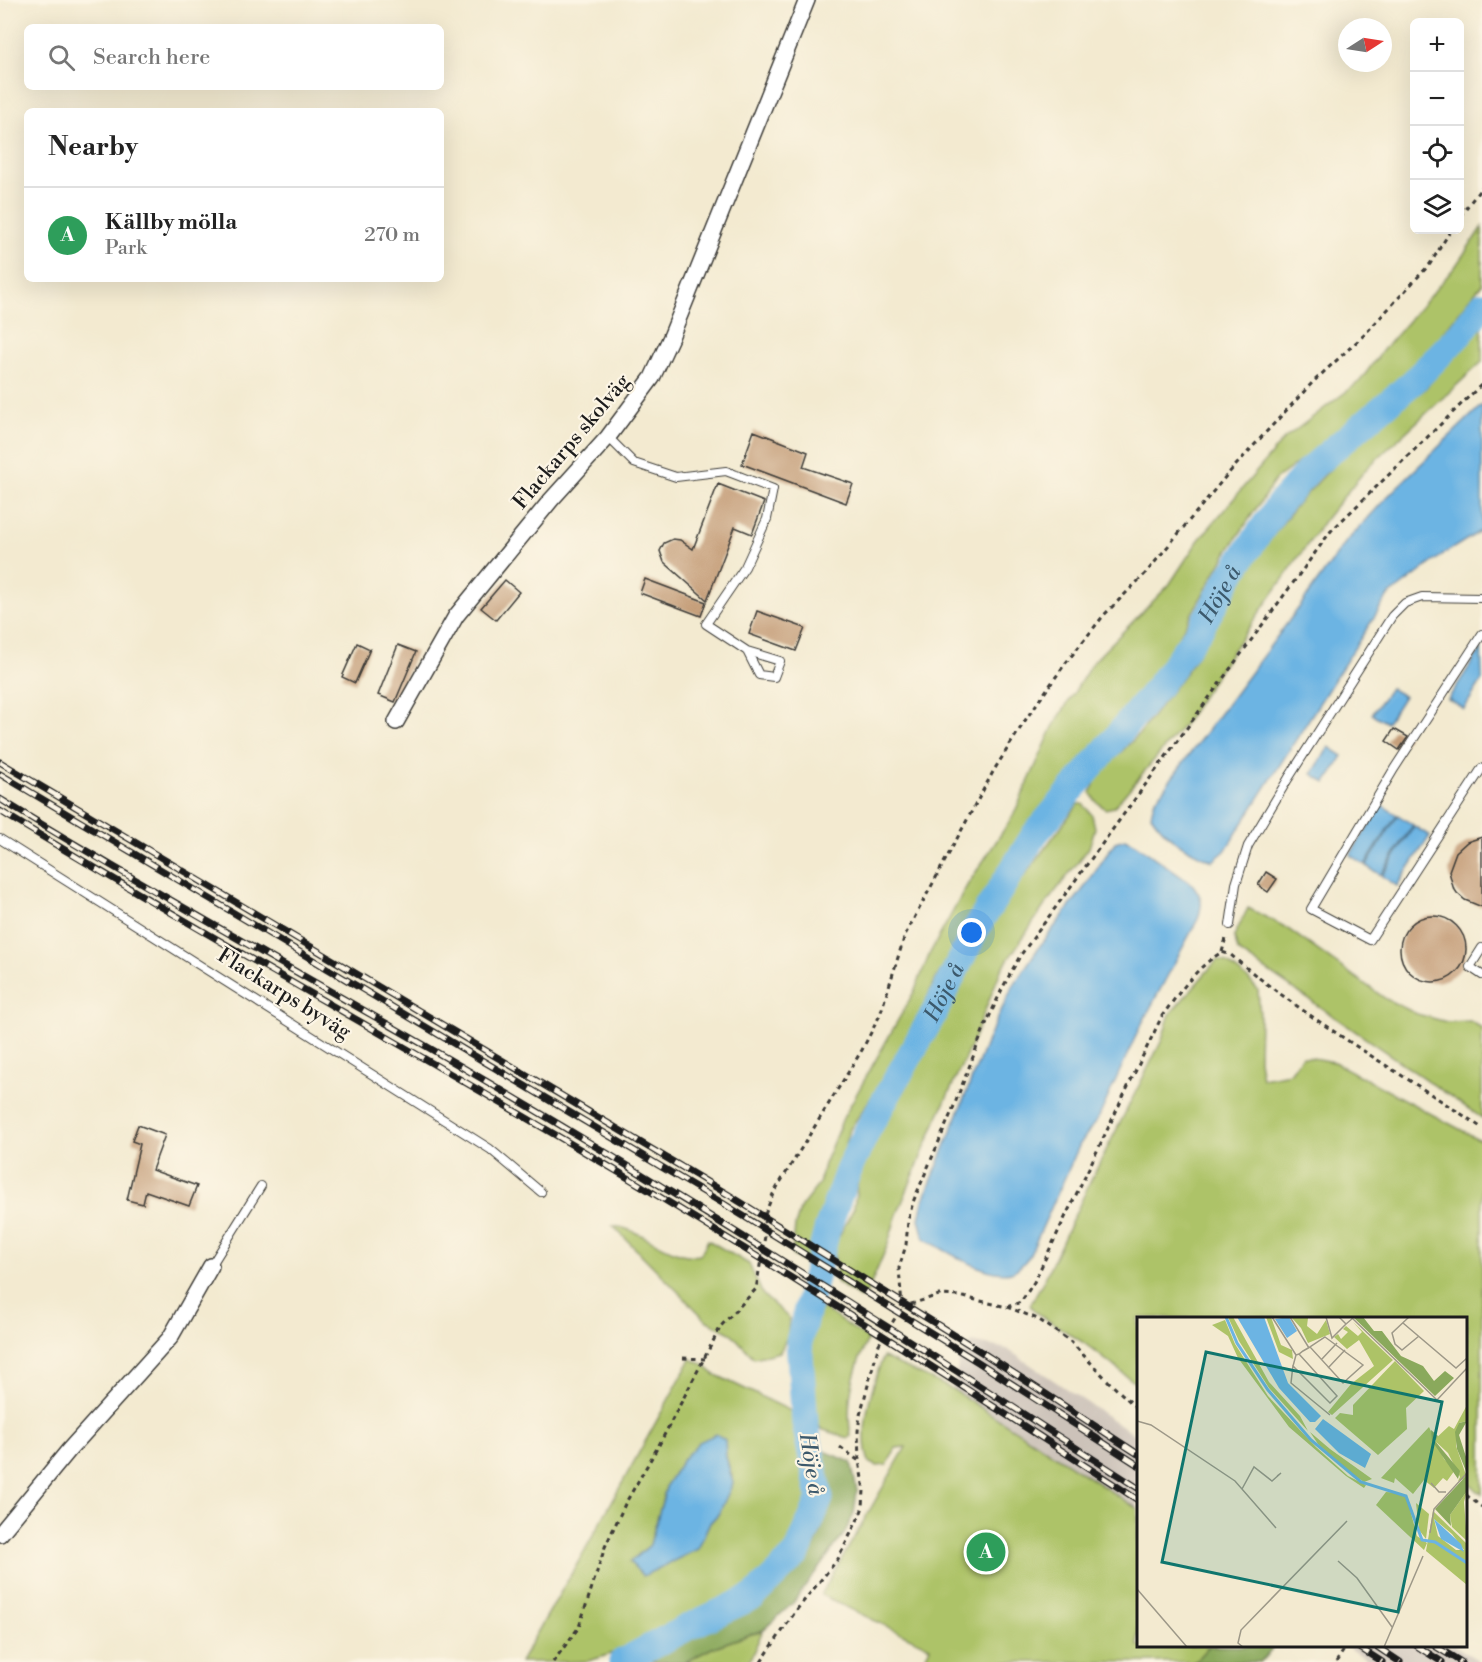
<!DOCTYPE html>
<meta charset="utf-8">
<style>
:root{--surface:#fff;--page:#f2f2f2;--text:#222;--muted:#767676;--line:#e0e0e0;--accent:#d93025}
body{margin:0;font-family:"Libre Bodoni",serif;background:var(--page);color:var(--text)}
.controls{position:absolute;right:18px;top:18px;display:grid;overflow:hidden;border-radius:9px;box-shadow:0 6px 24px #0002}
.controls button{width:54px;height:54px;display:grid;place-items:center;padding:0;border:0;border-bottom:2px solid var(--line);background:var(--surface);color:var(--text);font:30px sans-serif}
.compass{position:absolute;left:1338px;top:18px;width:54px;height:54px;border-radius:50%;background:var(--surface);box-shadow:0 6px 24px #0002;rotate:78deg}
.you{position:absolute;left:972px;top:933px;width:21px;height:21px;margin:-15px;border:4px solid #fff;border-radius:50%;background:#1a73e8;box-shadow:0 0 0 9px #1a73e833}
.badge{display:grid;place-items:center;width:39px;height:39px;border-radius:50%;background:var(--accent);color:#fff;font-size:20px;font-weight:700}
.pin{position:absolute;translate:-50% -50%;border:3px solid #fff;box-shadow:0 2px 6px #0006}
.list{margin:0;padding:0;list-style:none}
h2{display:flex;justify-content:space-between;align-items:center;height:78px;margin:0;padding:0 24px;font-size:26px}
h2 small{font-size:20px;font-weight:400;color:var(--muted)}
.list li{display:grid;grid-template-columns:39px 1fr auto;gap:18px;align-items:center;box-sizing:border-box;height:96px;padding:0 24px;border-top:2px solid var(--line)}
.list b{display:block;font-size:22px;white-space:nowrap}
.list p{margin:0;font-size:20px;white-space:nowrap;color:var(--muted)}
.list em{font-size:20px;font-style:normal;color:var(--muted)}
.icon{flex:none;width:33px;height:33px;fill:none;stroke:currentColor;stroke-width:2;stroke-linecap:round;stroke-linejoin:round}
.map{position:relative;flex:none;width:1482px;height:1662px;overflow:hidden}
.search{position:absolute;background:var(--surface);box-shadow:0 6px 24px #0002;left:24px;top:24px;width:420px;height:66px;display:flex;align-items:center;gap:15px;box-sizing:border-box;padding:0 21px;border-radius:9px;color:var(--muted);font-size:22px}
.panel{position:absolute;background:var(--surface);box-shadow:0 6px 24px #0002;left:24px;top:108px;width:420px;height:174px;border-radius:9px}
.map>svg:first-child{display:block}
.industrial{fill:#ccc2b9}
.green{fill:#adc367;stroke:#647042;stroke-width:1.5;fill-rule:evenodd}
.forest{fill:#8aa95c;stroke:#53623c;stroke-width:1.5}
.water{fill:#6cb4e3;stroke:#446880;stroke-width:1.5}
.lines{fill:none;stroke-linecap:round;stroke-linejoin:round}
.river{stroke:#6cb4e3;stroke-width:27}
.building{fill:#c59e79}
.lane-casing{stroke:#3c3b37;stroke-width:10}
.street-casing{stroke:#3c3b37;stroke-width:18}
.path{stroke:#3c3b37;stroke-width:3;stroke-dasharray:4.5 4.5;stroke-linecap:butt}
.lane{stroke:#fff;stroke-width:8}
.street{stroke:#fff;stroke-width:15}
.rail-casing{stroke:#1c1c1c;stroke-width:7}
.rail{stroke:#fcf5e5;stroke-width:4.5;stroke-dasharray:14;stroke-linecap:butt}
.labels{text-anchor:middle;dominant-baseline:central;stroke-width:4.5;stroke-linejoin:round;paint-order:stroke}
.street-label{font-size:21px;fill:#1c1c1c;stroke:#fcf5e5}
.water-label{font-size:22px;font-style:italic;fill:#3c596c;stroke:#fcf5e5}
.inset-river{fill:none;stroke:#6cb4e3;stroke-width:3}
.inset-road{fill:none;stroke:#9d9888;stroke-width:1.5}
.view{fill:#0f766e;fill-opacity:0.15;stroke:#0f766e;stroke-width:3}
.inset-edge{fill:none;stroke:#1c1c1c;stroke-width:3}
</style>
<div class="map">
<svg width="1482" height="1662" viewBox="0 0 1482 1662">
<rect width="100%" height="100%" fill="#fcf5e5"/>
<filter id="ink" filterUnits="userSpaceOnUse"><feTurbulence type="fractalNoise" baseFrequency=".0167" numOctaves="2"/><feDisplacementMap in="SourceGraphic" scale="12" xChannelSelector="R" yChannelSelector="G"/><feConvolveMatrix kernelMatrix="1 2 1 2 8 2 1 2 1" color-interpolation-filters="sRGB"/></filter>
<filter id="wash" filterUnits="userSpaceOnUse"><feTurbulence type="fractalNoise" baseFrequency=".008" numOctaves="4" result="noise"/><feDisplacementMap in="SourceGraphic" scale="24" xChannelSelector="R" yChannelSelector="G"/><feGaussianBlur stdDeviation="1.35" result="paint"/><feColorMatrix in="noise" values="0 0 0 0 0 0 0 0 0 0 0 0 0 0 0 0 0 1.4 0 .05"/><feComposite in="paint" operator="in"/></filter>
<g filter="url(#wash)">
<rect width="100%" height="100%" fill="#f3ead0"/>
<path class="industrial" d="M972,1342L1007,1349L1138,1437V1509L952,1389L960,1359Z
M1346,1646H1455L1481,1662H1371Z"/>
<path class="green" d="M1482,227V284L1411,373L1378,403L1275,480L1228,551L1160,669L1086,755L997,876L934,982L908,1043L850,1129L832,1198L817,1242L811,1267L792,1255L795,1226L801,1207L819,1184L824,1164L843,1118L915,990L930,953L968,884L1013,816L1053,727L1092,663L1169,585L1198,541L1284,439L1360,381L1383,350L1455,267Z
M1482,324V362L1367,468L1327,517L1226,660L1183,726L1114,807L1105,809L1095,800L1091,793L1097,776L1140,733L1191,665L1254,561L1297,504L1351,447L1400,409L1407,401L1424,390Z
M1078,804H1083L1092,815L1095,828L1089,848L1045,905L1001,970L972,1043L936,1121L896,1217L888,1244L867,1293L861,1298L836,1282V1262L832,1249L854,1208L859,1172L869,1155L876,1133L905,1090L974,955L1018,884Z
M1248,908L1285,927L1386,999L1417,1014L1447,1022L1470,1021L1482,1028V1118L1238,951L1234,936Z
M1217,960L1226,962L1249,980L1258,990L1260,1016L1259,1060L1262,1078L1290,1073L1302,1056L1334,1062L1482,1141V1494L1466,1482V1318H1138V1385L1084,1343L1035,1312L1030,1305L1046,1276L1091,1180L1161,1042L1170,1014Z
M613,1226C644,1229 671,1260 700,1255L708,1240L749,1264L763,1295L789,1318L788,1335L780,1352L754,1358L732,1334L707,1321Z
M824,1309L868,1339C854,1369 845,1403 851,1436L848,1438L821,1429L812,1415V1355L809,1332L811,1318L816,1310Z
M883,1357L952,1389L1138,1509V1646H1216L1198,1662H923L930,1647L821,1595L906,1447L896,1448L887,1465L877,1466L869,1462C858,1432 872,1386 883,1357Z
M691,1359L702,1364L714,1374L791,1411C801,1443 815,1479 808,1513C806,1523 800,1534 794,1542C767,1584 719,1601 676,1623C647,1638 620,1653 588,1661C572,1662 539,1662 520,1662L580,1559ZM725,1440L726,1457L732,1476L719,1513L709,1524L698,1548L682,1556L630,1562L650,1545L667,1484Z
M763,1630L749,1662H685L714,1647Z"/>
<path class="forest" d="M822,1450L851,1462L857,1491L854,1514L844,1534L793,1603L763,1630L714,1647L685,1662H648C661,1647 681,1639 699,1631C746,1608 806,1584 822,1527C826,1514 827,1496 826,1482C826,1471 819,1461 822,1450Z
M1209,1646H1272L1271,1651L1260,1662H1194Z"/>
<path class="water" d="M1482,405V530L1445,553L1387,597L1225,851L1213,861C1189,852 1165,837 1151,815L1154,802L1303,602L1345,543L1392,492Z
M1481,649L1482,680L1464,709L1448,699Z
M1390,688L1404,696L1387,723L1372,714Z
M1329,747L1343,756L1326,783L1312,774Z
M1382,805L1397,815L1365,865L1350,855Z
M1398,815L1413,825L1381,875L1366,866Z
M1414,826L1430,836L1397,886L1382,876Z
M1125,839L1135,844L1193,885C1203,899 1203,902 1198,919L1139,1029L1099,1117L1080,1144L1029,1257C1024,1262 1019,1270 1011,1272C988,1278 944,1250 924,1238L919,1219L923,1202L988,1038L1013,986L1039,947L1087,884L1115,842Z
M716,1434L725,1440L726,1457L733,1483L719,1513L709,1524L698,1549L643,1576L630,1562L650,1545L667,1484L683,1459L699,1442Z"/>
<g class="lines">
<path class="river" id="s1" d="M622,1662L686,1628L754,1596L797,1554L820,1498L805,1423L799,1341L827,1230L848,1171L868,1129L933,1015L978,925L1035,834L1158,687L1200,629L1232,573L1280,503L1310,469L1413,382L1460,334L1482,305"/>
</g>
<g id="blocks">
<path class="building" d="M754,431L808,452L803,467L853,484L846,503L742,464Z
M718,484L764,502L752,534L735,527L707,600L664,562L660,551L664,543L673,539L680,540L693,549Z
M645,579L706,602L701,616L640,593Z
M505,580L519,592L496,620L481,608Z
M757,611L805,628L796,651L749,634Z
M357,643L370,649L355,683L342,677Z
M398,645L416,652L395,702L378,695Z
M1394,729L1408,737L1399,750L1386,741Z
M1482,837V907L1465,900L1457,893L1453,887L1449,871L1456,852L1467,842Z
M1266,872L1277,879L1268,892L1258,885Z
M1400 949a33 33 0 1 1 66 0a33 33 0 1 1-66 0Z
M138,1125L165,1135L152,1170L197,1186L189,1206L146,1191L143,1204L127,1200L140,1144L132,1141Z"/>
</g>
</g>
<g filter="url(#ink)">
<use href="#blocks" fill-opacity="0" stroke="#3c3b37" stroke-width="1.5"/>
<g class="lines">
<defs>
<path id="lane" d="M608,437L634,463L676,477L726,471L773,489L767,519L745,567L706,624L747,651L759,675L774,677L780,661L747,651
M1482,634L1394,769L1311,909L1370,940L1482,768
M0,839L490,1149L541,1192
M1230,925L1236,884L1248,846L1288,779L1392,616L1405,603L1422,597L1482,598
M1482,948L1470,967L1482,975
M211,1266L261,1186"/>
<path id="street" d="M396,722L456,616L551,500L608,437L652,378L671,337L807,0
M0,1534L69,1450L170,1338L211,1266"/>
</defs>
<use href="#lane" class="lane-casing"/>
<use href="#street" class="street-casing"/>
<path class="path" d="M1460,216L1482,187
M1222,952L1227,935
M902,1307L939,1295L959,1296L1007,1307L1038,1319L1070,1341L1111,1384L1138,1409
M1007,1307L1021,1302L1034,1282L1162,1016C1179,993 1197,966 1222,952L1231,955C1307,1020 1400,1072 1482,1128
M683,1358L705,1359
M840,1447L859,1461
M1466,1495L1482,1507
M553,1662L579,1627L605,1547L625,1504L659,1445L721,1326L756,1289L765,1236L764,1217L773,1194L862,1050L880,1015L905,935L994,770L1028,716L1065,664L1104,615L1145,574L1226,476L1268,430L1313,382L1364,335L1430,264L1451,230
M761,1662L798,1608L838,1559L860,1515L863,1507L864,1490L859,1461L858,1431L860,1415L879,1344L902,1307L899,1268L906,1245L908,1221L913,1202L952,1111L985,1026L1003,987L1020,956L1331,531L1482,384
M1336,1662L1344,1650"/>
<use href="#lane" class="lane"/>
<use href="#street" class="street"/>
<defs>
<path id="rail" d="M0,762L729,1195L983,1353L1138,1454
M0,774L724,1204L978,1362L1138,1465
M0,799C156,895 317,982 474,1074C699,1206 920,1346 1138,1488
M0,811C207,937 421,1054 630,1179C802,1282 970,1391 1138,1500
M1357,1646L1382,1662
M1376,1646L1400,1662
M1417,1646L1442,1662
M1435,1646L1461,1662"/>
</defs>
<use href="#rail" class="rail-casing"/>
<use href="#rail" class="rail"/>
</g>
</g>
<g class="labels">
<g class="street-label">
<text transform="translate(572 442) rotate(-50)">Flackarps skolväg</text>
<text transform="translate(284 994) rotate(32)">Flackarps byväg</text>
</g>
<g class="water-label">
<text stroke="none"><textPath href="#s1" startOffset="1293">Höje å</textPath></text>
<text stroke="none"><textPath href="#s1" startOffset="807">Höje å</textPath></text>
<text transform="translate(811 1464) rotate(81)">Höje å</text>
</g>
</g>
<g transform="translate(1137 1317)">
<rect width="330" height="330" fill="#f3ead0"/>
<path d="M91,0H96L132,65L163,99L171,114L132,71L102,24ZM129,0H134L144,28L155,33L156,42L142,35ZM154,0L171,1L170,9L180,17L189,3L193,17L171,26L164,11ZM88,3L98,27L131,79L179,130L211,159L229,168L227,171L209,159L152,110L101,41L91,19L75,8ZM216,5L256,43L195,98L191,95L214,67L237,49L222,23L210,32L197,20L201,17L204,22L211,15L206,12L209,9L221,19L225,15ZM258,44L287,74L269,91L270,112L241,138L198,101L203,96L216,98V88ZM330,88V104L322,106L319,129L330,161L321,164L323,160L311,136L297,123L312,109L317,112ZM292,110L307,142L318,153L310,164L306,161L297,171L287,163L276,177L258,161L257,166L244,161ZM173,115L193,132L235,162L227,165L212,155L181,127ZM330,174L327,185L330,224L315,210L313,198ZM249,175L264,176L270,181L280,219L290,226L287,233L239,188ZM279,186L292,197L289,222L282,213ZM296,194L330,227V268L289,234ZM297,202L315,217L327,233H319L301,219Z" fill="#adc367" fill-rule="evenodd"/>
<path d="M216,0H226L237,14H245L264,39L286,49L297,64L308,54L317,61L298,79ZM330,104L322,118L330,143L329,154L320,132L318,115L322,106ZM294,113L301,119L298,124L323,154L321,162L295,124ZM329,159L330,174L313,198L314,209L298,192Z" fill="#8aa95c"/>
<path d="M100,0H127L151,66L184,99L178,105H173L142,71ZM152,0L160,14L150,21L138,2ZM186,102L234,137L228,151L202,136L178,112ZM297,202L324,227L327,235L304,222Z" fill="#6cb4e3"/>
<path class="inset-river" d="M89,0L100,26L131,73L174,123L224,165L269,179L285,223L298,225L330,246"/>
<path class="inset-road" d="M135,0L159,38M153,0L172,31M189,0L195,21L209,7M202,0L209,7L216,1M214,0L300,83L330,51M272,0L255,16L258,27L265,33L282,19M266,6L319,51L330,41M188,20L226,48L206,66L173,30ZM162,37L200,79L193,86L156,49L159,38L162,37L166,34L173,30M184,43L200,26M156,48L154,66L193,98M191,51L208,33M0,104L14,108L98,164L139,211M294,166L302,175H309M105,172L117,150L135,164L144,156L140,159M293,216L297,192L330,156M201,244L220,261L255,310M0,272L50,330M106,330L101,326L104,313L210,204M247,330L286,239"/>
<path class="view" d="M69,35L305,85L261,295L25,245Z"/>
<rect width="330" height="330" class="inset-edge"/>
</g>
</svg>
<div class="controls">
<button>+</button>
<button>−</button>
<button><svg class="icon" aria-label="locate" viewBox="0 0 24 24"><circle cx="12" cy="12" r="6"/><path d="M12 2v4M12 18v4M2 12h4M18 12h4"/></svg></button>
<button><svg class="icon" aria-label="layers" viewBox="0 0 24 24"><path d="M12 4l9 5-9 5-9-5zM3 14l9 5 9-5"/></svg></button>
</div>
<svg class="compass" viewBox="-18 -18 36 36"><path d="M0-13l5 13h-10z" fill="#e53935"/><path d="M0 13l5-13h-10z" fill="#767676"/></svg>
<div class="you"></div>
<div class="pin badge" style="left:986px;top:1552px;background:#2e9e5b">A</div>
<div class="search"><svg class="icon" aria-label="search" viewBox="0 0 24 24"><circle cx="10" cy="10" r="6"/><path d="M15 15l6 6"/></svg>Search here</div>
<section class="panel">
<h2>Nearby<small></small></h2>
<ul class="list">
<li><span class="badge" style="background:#2e9e5b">A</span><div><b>Källby mölla</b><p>Park</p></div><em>270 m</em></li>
</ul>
</section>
</div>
